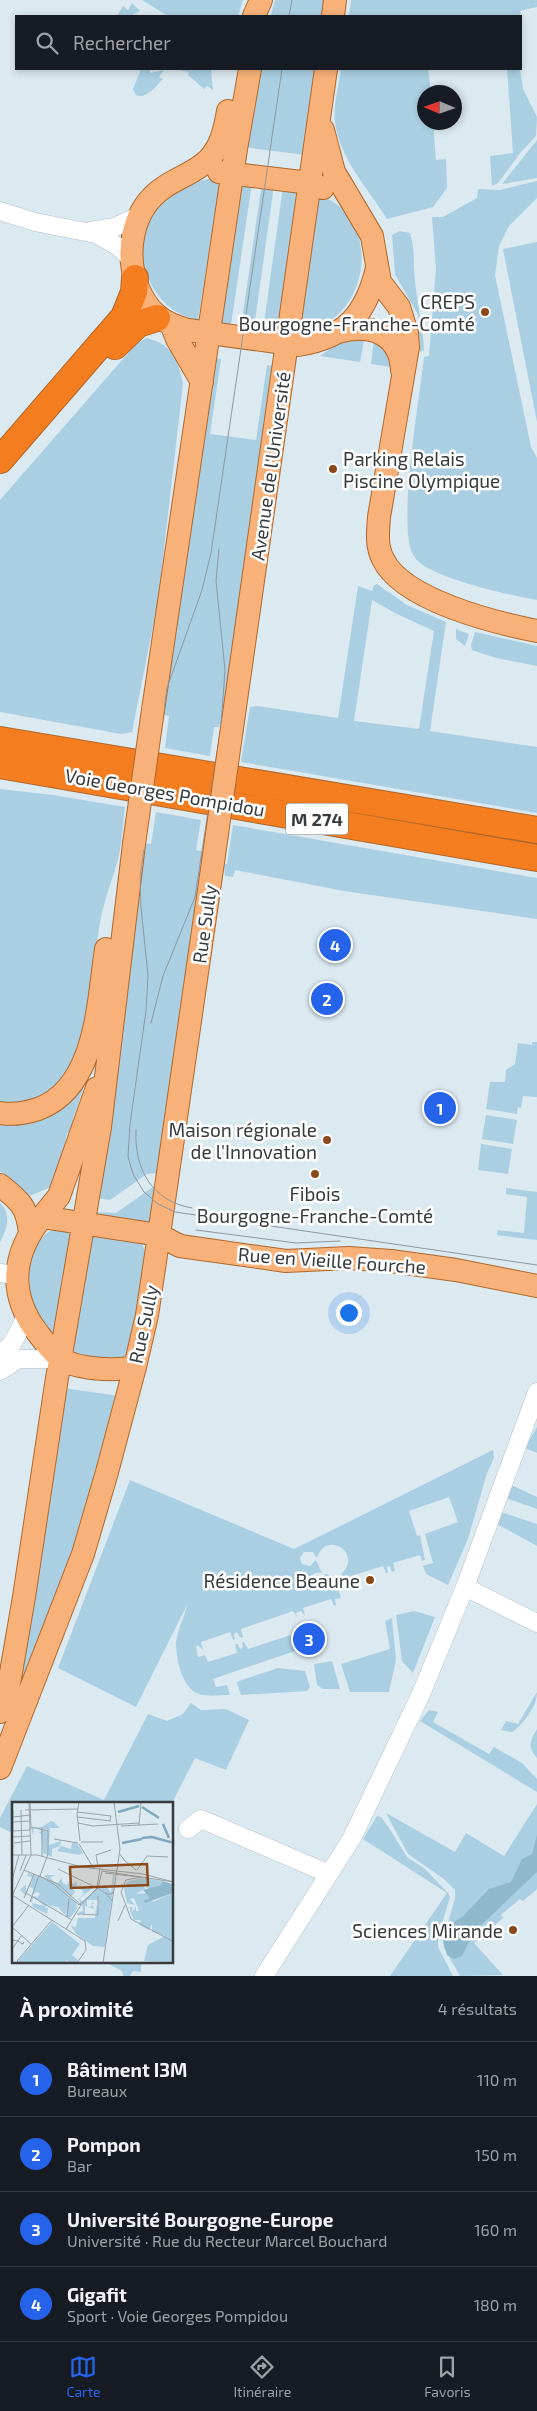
<!DOCTYPE html>
<html lang="fr">
<meta charset="utf-8">
<style>
:root{--surface:#171b24;--page:#242831;--text:#f1f3f6;--muted:#9ea1a6;--line:#363941;--accent:#2563eb}
body{margin:0;font-family:"Exo 2",sans-serif;background:var(--page);color:var(--text)}
.compass{position:absolute;left:417px;top:85px;width:45px;height:45px;border-radius:50%;background:var(--surface);box-shadow:0 2px 8px #0003;rotate:272deg}
.you{position:absolute;left:348px;top:1312px;width:18px;height:18px;margin:-12px;border:4px solid #fff;border-radius:50%;background:#1a73e8;box-shadow:0 0 0 8px #1a73e833}
.badge{display:grid;place-items:center;width:32px;height:32px;border-radius:50%;background:var(--accent);color:#fff;font-size:16px;font-weight:700}
.pin{position:absolute;translate:-50% -50%;border:2px solid #fff;box-shadow:0 1px 5px #0006}
.list{margin:0;padding:0;list-style:none}
h2{display:flex;justify-content:space-between;align-items:center;height:65px;margin:0;padding:0 20px;font-size:21px}
h2 small{font-size:16px;font-weight:400;color:var(--muted)}
.list li{display:grid;grid-template-columns:32px 1fr auto;gap:15px;align-items:center;box-sizing:border-box;height:75px;padding:0 20px;border-top:1px solid var(--line)}
.list b{display:block;font-size:19px;white-space:nowrap}
.list p{margin:0;font-size:16px;white-space:nowrap;color:var(--muted)}
.list em{font-size:16px;font-style:normal;color:var(--muted)}
.icon{flex:none;width:28px;height:28px;fill:none;stroke:currentColor;stroke-width:2;stroke-linecap:round;stroke-linejoin:round}
.map{position:relative;flex:none;width:537px;height:1976px;overflow:hidden}
.search{position:absolute;background:var(--surface);box-shadow:0 2px 8px #0003;left:15px;right:15px;top:15px;height:55px;display:flex;align-items:center;gap:12px;box-sizing:border-box;padding:0 18px;border-radius:0px;color:var(--muted);font-size:19px}
.sheet{height:365px;background:var(--surface)}
nav{display:flex;justify-content:space-around;align-items:center;box-sizing:border-box;height:70px;border-top:1px solid var(--line);background:var(--surface);font-size:14px;color:var(--muted)}
nav a{display:grid;justify-items:center;gap:2px}
nav .on{color:var(--accent)}
.map>svg:first-child{display:block}
.green{fill:#aacfe2;fill-rule:evenodd}
.forest{fill:#8fb8cd}
.lines{fill:none;stroke-linecap:round;stroke-linejoin:round}
.minor-casing{stroke:#b3c1c8;stroke-width:19}
.major-casing{stroke:#b1672a;stroke-width:24}
.highway-casing{stroke:#b1672a;stroke-width:28}
.minor{stroke:#fff;stroke-width:18}
.major{stroke:#f8b279;stroke-width:22}
.highway{stroke:#f47e1f;stroke-width:26}
.tram{stroke:#8e989d;stroke-width:1}
.major-bridge-casing{stroke:#b1672a;stroke-width:24;stroke-linecap:butt}
.major-bridge{stroke:#f8b279;stroke-width:22}
.poi-dot{fill:#8b4818;stroke:#fff;stroke-width:2}
.labels{text-anchor:middle;dominant-baseline:central;stroke-width:5;stroke-linejoin:round;paint-order:stroke}
.shield{fill:#fff;stroke:#727678;stroke-width:1}
.shield-label{font-size:18px;font-weight:bold;fill:#353b3e}
.poi-label{font-size:19px;fill:#353b3e;stroke:#fff;text-anchor:end}
.street-label{font-size:19px;fill:#353b3e;stroke:#fff}
.inset-river{fill:none;stroke:#80a8bd;stroke-width:2.5}
.inset-road{fill:none;stroke:#99a3a9;stroke-width:1}
.view{fill:#8b4818;fill-opacity:0.15;stroke:#8b4818;stroke-width:2.5}
.inset-edge{fill:none;stroke:#353b3e;stroke-width:2.5}
</style>
<div class="map">
<svg width="537" height="1976" viewBox="0 0 537 1976">
<rect width="100%" height="100%" fill="#dbe9f0"/>
<path class="green" d="M142,0H243L238,16H168Z
M275,0H327L325,16H271Z
M351,0H537V7L520,11L521,16H349Z
M132,3L140,11L130,16H117L123,6L128,10Z
M141,69H150V73L164,70L159,77L163,79C156,86 146,100 136,95L133,89Z
M181,69H211L213,90L207,86L204,89L188,75L189,72L179,70Z
M259,69H318L305,155L243,147Z
M341,69H428L431,92H424V122L433,123L436,160L446,159L447,188L433,207L387,219C368,188 340,160 335,122C333,106 339,85 341,69Z
M507,69H520L523,89L537,117L536,136L521,152L498,183L492,186L490,156L513,153Z
M537,140V178L502,184Z
M214,179L220,181L198,320C154,312 131,260 149,221C155,206 168,197 181,189C192,183 201,179 214,179Z
M537,181V198L509,226L499,246L495,275L531,447L537,458V600C511,595 425,578 413,555C397,525 420,396 424,357L429,356L436,269L432,217H443L477,198L478,189L500,190Z
M252,183L231,325L217,323L237,184Z
M262,183L274,185L254,328L241,327Z
M283,187L298,189L280,332L263,330Z
M317,195C387,214 370,329 298,330Z
M400,231L410,233C415,248 413,264 415,280C417,304 423,326 424,350L420,352L418,315L395,274L392,235Z
M537,242V422L503,249Z
M365,336L360,362L320,356L339,343Z
M147,338C173,345 178,360 183,384L158,601L132,732L121,734L0,712V500L136,344Z
M374,340L384,345L392,367L371,364Z
M209,357L221,359L210,434L256,440L267,365L276,366L225,724L220,723L219,727H214L210,756L165,748L169,716L159,714Z
M377,584L407,605L446,622L430,731L537,747V813L241,762L250,707L257,706L338,718L358,586L372,591L374,585ZM372,600L397,614L434,631L419,729L354,721Z
M456,629L469,634L465,646L456,639Z
M475,632L537,646V666L496,658L472,650L471,645Z
M0,789L53,795L125,807C123,824 122,843 118,860C112,881 104,900 100,922C92,970 93,1028 68,1070C53,1096 28,1102 0,1104Z
M156,812L201,820L196,850L207,852L161,1173L147,1174L110,1200L96,1198L141,843L151,844Z
M233,825L537,878V919L344,891L235,870L233,877L225,876L224,864H227Z
M532,1042H537V1097L523,1096L521,1108L518,1107L517,1114L486,1109L490,1082H505L506,1070L515,1064L518,1043L532,1045Z
M92,1064L73,1118L72,1134L67,1133L62,1155L51,1187L27,1197L0,1171V1119L6,1120Z
M486,1115L517,1120L513,1144L482,1139Z
M481,1144L512,1149L508,1174L478,1170Z
M153,1187H159L154,1223L98,1216L93,1212L116,1213Z
M506,1188L537,1192V1240L497,1235L498,1230L524,1233L527,1197L506,1194Z
M0,1203C12,1214 7,1229 0,1242Z
M56,1229H72L53,1333C47,1327 40,1320 36,1311C25,1287 25,1238 56,1229Z
M88,1231L140,1241L145,1250L147,1259L129,1353L120,1360L108,1361L69,1352Z
M63,1388L119,1396L96,1482L22,1694L15,1691Z
M537,1427V1453L525,1448Z
M493,1450L494,1458L487,1473L468,1539L448,1585L426,1574L423,1566L433,1563L425,1534L458,1522L449,1497L409,1511L417,1536L420,1535L425,1560L422,1561L420,1555L393,1563L395,1571L392,1572L390,1566L387,1567L388,1573H386L383,1566L351,1576L353,1585L350,1586L349,1581L346,1582L347,1586L345,1587L341,1574C364,1554 326,1529 317,1558L313,1552H304L300,1558L302,1564L310,1566L316,1560L322,1573C316,1571 311,1574 310,1580C311,1587 316,1589 322,1588L327,1581L324,1574L334,1576L341,1598L335,1599L336,1605L334,1606L331,1599L303,1608L305,1616L301,1611L296,1613L298,1618L293,1611L241,1629L243,1637L240,1638L237,1632L234,1634L235,1639L233,1640L230,1632L201,1642L203,1650L197,1645L196,1647L198,1657L205,1655L208,1662L237,1653L235,1644H238L240,1649L243,1647L242,1643L244,1642L248,1649L291,1635L295,1651L213,1679L216,1687L227,1685L230,1695C221,1695 208,1697 199,1694C182,1689 176,1658 176,1643C177,1630 185,1616 187,1605L136,1707L58,1668L130,1480L294,1549Z
M511,1485L537,1497V1509L506,1498Z
M501,1512L537,1524V1546L497,1524Z
M414,1611L435,1617L413,1673L402,1661L396,1615Z
M392,1618L396,1660L389,1692H350L341,1664L390,1649L385,1621Z
M332,1661L340,1689H323L317,1685L314,1664Z
M278,1668L305,1671L310,1687L307,1691L241,1695L237,1683L239,1681Z
M537,1692C537,1707 524,1722 513,1732L501,1730L506,1721L518,1724Z
M191,1703L201,1710L226,1709L249,1720L226,1770L195,1758L172,1803L14,1804V1834L0,1827V1818L27,1766L104,1800L148,1714L167,1721L183,1714Z
M429,1710L438,1712L433,1722L489,1754L494,1747L522,1763L537,1779V1792L420,1721Z
M537,1729V1758C527,1746 530,1742 537,1729Z
M537,1804V1889L523,1901L520,1899L501,1915L503,1918L474,1943L503,1975L460,1976L444,1948L443,1940L455,1898V1890L444,1879L408,1854L386,1813L455,1852L466,1833L504,1856Z
M377,1816L381,1817L389,1828L407,1857L425,1869L448,1893L450,1897L438,1937V1947L453,1976H390L447,1893L363,1839Z
M105,1962H141V1972L133,1971L130,1976H123L122,1971Z"/>
<path class="forest" d="M537,1835V1872L475,1931L462,1956L454,1959L447,1955L443,1940L448,1926L463,1916L489,1889L511,1882L522,1859L532,1854Z"/>
<g class="lines">
<defs>
<path id="minor" d="M0,211L35,222L96,234L119,247L132,260
M90,231L115,227L139,216
M0,1273L17,1275
M0,1355L12,1344L26,1317
M0,1371L19,1359H61
M465,1587L537,1623
M188,1829L201,1819L329,1874
M264,1976L352,1838L421,1694L465,1587L537,1392"/>
<path id="major" d="M254,16L261,0
M333,16L335,0
M228,111C225,129 221,147 208,160C196,172 177,178 163,188C131,210 125,254 138,288C149,313 162,323 188,330L298,345C345,338 366,315 377,268
M323,130L334,172L372,236L380,282L399,307L407,333L408,347L379,517C378,531 376,546 383,559C402,600 496,623 537,631
M219,172L310,183L323,188
M172,326L177,339L202,382
M338,332C370,323 400,333 402,370
M153,710L236,149L250,69
M232,728L326,69
M0,1113C12,1115 26,1113 38,1109C97,1088 98,1001 106,949
M0,1185C20,1201 27,1206 30,1233
M42,1217L59,1196L97,1088
M135,1367C115,1371 77,1370 60,1358C51,1351 44,1341 37,1332C8,1293 12,1254 42,1217L159,1235L180,1246L286,1261L349,1258L391,1261L456,1270L537,1286
M0,1712L9,1684L24,1597L57,1378L100,1127L134,844
M0,1768L83,1554L107,1472L135,1367L147,1315L159,1235L213,862"/>
<path id="highway" d="M115,346L138,324L157,318
M0,460L124,317L134,292L135,278
M0,740L537,830
M0,765L537,858"/>
</defs>
<use href="#minor" class="minor-casing"/>
<use href="#major" class="major-casing"/>
<use href="#highway" class="highway-casing"/>
<use href="#minor" class="minor"/>
<use href="#major" class="major"/>
<use href="#highway" class="highway"/>
<path class="tram" d="M289,16L292,0
M282,69L211,553L202,590L167,688L140,877L141,907L148,976L146,1011L130,1124L128,1157L133,1174L144,1192L158,1204L175,1212L537,1265
M151,1023L163,976L195,897L221,726L225,670L216,581L219,549
M136,1130C134,1168 151,1201 192,1208
M196,1230L296,1243L340,1241"/>
<defs>
<path id="major-bridge" d="M134,844L153,710
M213,862L232,728"/>
</defs>
<use href="#major-bridge" class="major-bridge-casing"/>
<use href="#major-bridge" class="major-bridge"/>
</g>
<g class="poi-dot">
<circle cx="485" cy="312" r="5"/>
<circle cx="333" cy="469" r="5"/>
<circle cx="327" cy="1140" r="5"/>
<circle cx="315" cy="1174" r="5"/>
<circle cx="370" cy="1580" r="5"/>
<circle cx="513" cy="1930" r="5"/>
</g>
<g class="labels">
<rect class="shield" x="286" y="803.5" width="62" height="31" rx="4"/>
<g class="shield-label">
<text x="317" y="819">M 274</text>
</g>
<g class="poi-label">
<text x="475" y="301">CREPS<tspan x="475" dy="22">Bourgogne-Franche-Comté</tspan></text>
<text x="343" y="458" text-anchor="start">Parking Relais<tspan x="343" dy="22">Piscine Olympique</tspan></text>
<text x="317" y="1129">Maison régionale<tspan x="317" dy="22">de l'Innovation</tspan></text>
<text x="315" y="1193" text-anchor="middle">Fibois<tspan x="315" dy="22">Bourgogne-Franche-Comté</tspan></text>
<text x="360" y="1580">Résidence Beaune</text>
<text x="503" y="1930">Sciences Mirande</text>
</g>
<g class="street-label">
<text transform="translate(270 466) rotate(-82)">Avenue de l'Université</text>
<text transform="translate(165 792) rotate(10)">Voie Georges Pompidou</text>
<text transform="translate(204 924) rotate(-82)">Rue Sully</text>
<text transform="translate(332 1260) rotate(4)">Rue en Vieille Fourche</text>
<text transform="translate(143 1324) rotate(-78)">Rue Sully</text>
</g>
</g>
<g transform="translate(12 1802)">
<rect width="161" height="161" fill="#dbe9f0"/>
<path d="M39,19L42,20L48,26H38L37,43L49,39L48,44L40,47V55L31,51L29,32L26,30H29L28,27L22,26L21,33L19,26L29,25L35,28L30,25ZM60,41H65L71,51L67,53L45,49L49,44L59,47ZM16,71L37,78L32,73H43L38,76L45,82L50,75V80L54,83L57,81L54,79L62,82L64,79L66,86L69,81L68,85L81,86L67,97L71,100L69,103L67,97L64,99L73,91H70L71,88L58,84L63,90L59,95L46,84L64,101L65,107L58,116L54,114L55,107L53,113L46,105L39,103L47,109L27,97L36,103L32,106H36L35,112L21,105L20,101L32,104L25,97L21,96L20,101L18,99L20,94L26,95L28,91L24,90L21,93V86L17,85L14,94L8,88L14,82V89L19,81L21,75L15,74ZM101,72L103,73L93,145L81,144L64,132L59,124L64,125L66,116H83L84,106L87,113L84,104H87L86,98H75V105H79L80,100L83,102H80L82,107L73,104V112L65,111L71,109L70,103L74,97L85,87L98,93L87,87L88,83L93,87L90,83H94L99,91ZM131,76L150,79L149,83L136,87L132,83L133,87L124,92L137,91L141,100L161,91V160L132,159L136,143L153,134L140,130V122L137,128L127,123L130,113L129,118H122L118,110V106H114L121,105L119,111L124,105V109H127L122,96L118,97L123,103L115,101L112,86L116,79ZM40,120L68,142L60,153L66,158L64,161H54L56,157L52,161H8L6,159Z" fill="#aacfe2"/>
<path d="M150,79L160,82L161,91L133,101L132,98L138,96L131,88L149,83Z" fill="#8fb8cd"/>
<path class="inset-river" d="M130,5L147,16M106,10L127,4M151,22L157,36M130,36L140,35L162,41M110,41L130,37"/>
<path class="inset-road" d="M17,0L18,27M18,0L19,25L36,29V52L28,74L43,83L67,103L86,86L90,69L162,80M67,0L65,12L68,39M9,8L10,53M13,8L66,7M65,10L99,14L98,18M1,15L18,13M65,15L99,19M1,20L18,19M66,21L81,24L127,21M127,23L129,0M109,24L146,22M30,25V54M1,29L18,28M1,35L18,34M42,37L66,41M69,40H91M2,41L18,39M67,42L82,67M108,52L112,58L124,68M0,53H25L70,65L131,72L162,80M0,58L1,9M86,65L84,53L99,48M88,66L85,86L95,92M46,67L85,86L69,103L54,127M12,68L46,82L69,103M125,68L135,54L156,55M8,69L14,53M93,71L127,75M130,75L114,78L109,90L119,117L162,140M0,78L7,53M14,91L60,118M0,93L73,139L74,148L65,161M0,94L19,53L18,25M12,96L22,72M100,99L95,92H100L102,87M18,100L27,73M65,112L86,113V94M55,115L57,97M106,119L113,103M0,125L17,103M0,125L19,142M0,138L6,139L10,142H11L12,140L10,142M0,147L10,133M7,161L5,159L40,118M91,161L108,47L102,0"/>
<path class="view" d="M135,62L136,83L59,86L58,65Z"/>
<rect width="161" height="161" class="inset-edge"/>
</g>
</svg>
<svg class="compass" viewBox="-18 -18 36 36"><path d="M0-13l5 13h-10z" fill="#e53935"/><path d="M0 13l5-13h-10z" fill="#9ea1a6"/></svg>
<div class="you"></div>
<div class="pin badge" style="left:440px;top:1108px">1</div>
<div class="pin badge" style="left:327px;top:999px">2</div>
<div class="pin badge" style="left:309px;top:1639px">3</div>
<div class="pin badge" style="left:335px;top:945px">4</div>
<div class="search"><svg class="icon" aria-label="search" viewBox="0 0 24 24"><circle cx="10" cy="10" r="6"/><path d="M15 15l6 6"/></svg>Rechercher</div>
</div>
<section class="sheet">
<h2>À proximité<small>4 résultats</small></h2>
<ul class="list">
<li><span class="badge">1</span><div><b>Bâtiment I3M</b><p>Bureaux</p></div><em>110 m</em></li>
<li><span class="badge">2</span><div><b>Pompon</b><p>Bar</p></div><em>150 m</em></li>
<li><span class="badge">3</span><div><b>Université Bourgogne-Europe</b><p>Université · Rue du Recteur Marcel Bouchard</p></div><em>160 m</em></li>
<li><span class="badge">4</span><div><b>Gigafit</b><p>Sport · Voie Georges Pompidou</p></div><em>180 m</em></li>
</ul>
</section>
<nav>
<a class="on"><svg class="icon" aria-label="map" viewBox="0 0 24 24"><path d="M3 6l6-2 6 2 6-2v14l-6 2-6-2-6 2zM9 4v14M15 6v14"/></svg>Carte</a>
<a><svg class="icon" aria-label="directions" viewBox="0 0 24 24"><path d="M12 3l9 9-9 9-9-9zM9 14v-3h6M13 9l2 2-2 2"/></svg>Itinéraire</a>
<a><svg class="icon" aria-label="saved" viewBox="0 0 24 24"><path d="M7 4h10v16l-5-4-5 4z"/></svg>Favoris</a>
</nav>
